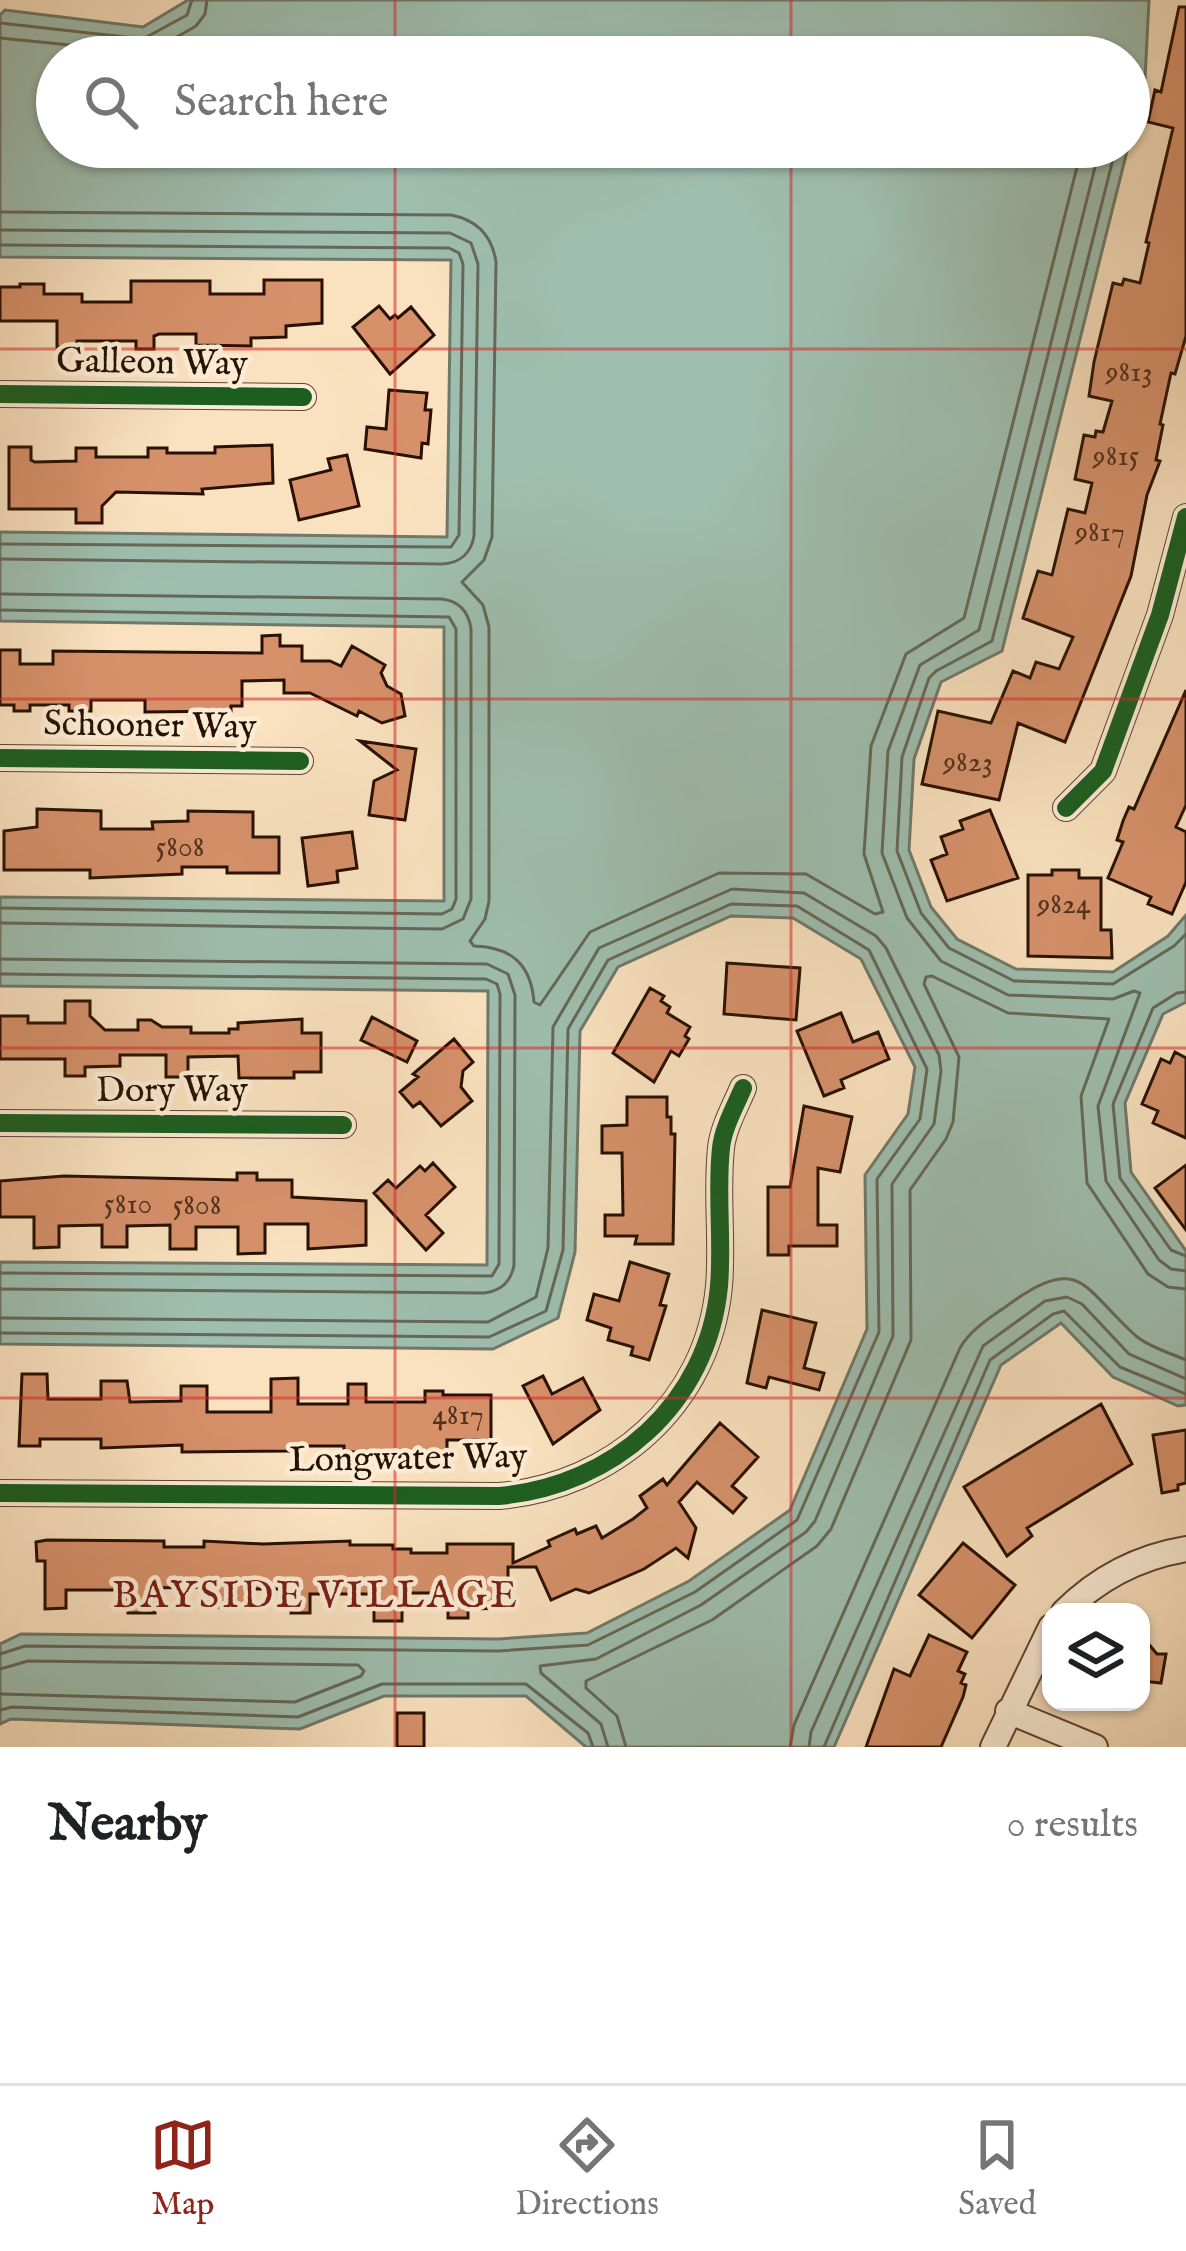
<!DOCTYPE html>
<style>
:root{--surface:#fff;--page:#f2f2f2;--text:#202124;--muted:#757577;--line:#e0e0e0;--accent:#8f2418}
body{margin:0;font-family:"IM FELL English",serif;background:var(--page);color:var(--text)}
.controls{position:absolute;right:36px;bottom:36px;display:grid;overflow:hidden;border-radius:24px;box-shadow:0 3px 9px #0004}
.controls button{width:108px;height:108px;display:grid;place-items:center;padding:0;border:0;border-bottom:3px solid var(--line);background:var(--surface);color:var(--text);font:60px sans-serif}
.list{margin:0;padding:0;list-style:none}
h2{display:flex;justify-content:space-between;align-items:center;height:156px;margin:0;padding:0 48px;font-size:51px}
h2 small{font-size:39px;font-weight:400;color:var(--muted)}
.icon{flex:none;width:66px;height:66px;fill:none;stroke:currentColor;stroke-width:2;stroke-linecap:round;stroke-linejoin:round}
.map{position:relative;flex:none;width:1186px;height:1747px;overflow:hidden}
.search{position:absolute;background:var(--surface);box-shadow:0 3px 9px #0004;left:36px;right:36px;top:36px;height:132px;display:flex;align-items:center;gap:30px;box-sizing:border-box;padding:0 42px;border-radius:66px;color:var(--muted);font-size:45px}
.sheet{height:336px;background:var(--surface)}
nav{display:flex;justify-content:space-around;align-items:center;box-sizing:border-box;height:168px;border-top:3px solid var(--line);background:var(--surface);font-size:33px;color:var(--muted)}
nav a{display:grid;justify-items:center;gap:6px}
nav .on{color:var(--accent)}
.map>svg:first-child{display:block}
.water{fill:#9ebeaf;stroke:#6f7969;stroke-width:3}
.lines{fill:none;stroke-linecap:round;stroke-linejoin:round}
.shore{stroke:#646858;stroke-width:3}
.building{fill:#d6916b;stroke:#291101;stroke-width:3}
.minor-casing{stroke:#5d4531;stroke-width:28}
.minor{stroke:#fcecd6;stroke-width:24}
.cycleway-casing{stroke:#fcecd6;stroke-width:26}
.cycleway{stroke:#1b5e20;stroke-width:18}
.grid{fill:none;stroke:#d62828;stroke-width:3;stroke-opacity:0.55}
.labels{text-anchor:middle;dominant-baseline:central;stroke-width:9;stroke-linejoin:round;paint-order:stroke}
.number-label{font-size:30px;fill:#54311c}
.street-label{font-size:36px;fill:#291101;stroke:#fcecd6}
.neighbourhood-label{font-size:39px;letter-spacing:3px;fill:#7a1f14;stroke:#fcecd6}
</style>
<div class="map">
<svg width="1186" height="1747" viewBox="0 0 1186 1747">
<rect width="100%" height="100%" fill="#fae2c0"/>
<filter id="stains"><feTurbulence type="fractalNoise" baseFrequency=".00167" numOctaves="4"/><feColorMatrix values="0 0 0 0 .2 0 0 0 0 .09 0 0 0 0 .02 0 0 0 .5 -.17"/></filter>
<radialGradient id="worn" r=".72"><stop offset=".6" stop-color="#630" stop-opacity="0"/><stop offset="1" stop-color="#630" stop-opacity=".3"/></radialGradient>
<path class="water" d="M188,0H1149L1145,79L1129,144V57H57V147H1128L1002,651L941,682L914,759L909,850L931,907L957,939L1016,969L1113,972L1168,936L1186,915V1002L1163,1014L1125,1103L1131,1172L1186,1251V1405L1178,1406L1113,1377L1061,1323L1001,1365L834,1747H586L526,1696H384L300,1729L11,1719L0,1724V1644L21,1634L498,1639L587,1633L689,1581L790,1510L867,1329L865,1175L908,1114L915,1067L861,959L793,918L731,916L618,967L580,1031L575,1252L558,1318L493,1349L0,1344V1262L487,1265L488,991L0,986V897L444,901V627L0,621V532L447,537L451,260L0,257V15L5,10L143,27Z"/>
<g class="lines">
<path class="shore" d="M0,23L143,39L187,15L192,0
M0,38L149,53L196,26L205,14L207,0
M1100,147L979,630L920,665L888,751L882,853L907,918L941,961L1008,995L1113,999L1134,991L1140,993L1098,1106L1106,1181L1159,1260L1171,1269L1186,1271
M1116,147L992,641L936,671L929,678L902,757L897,851L921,913L949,948L1014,981L1113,984L1174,946L1186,934
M0,212L451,215C477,220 492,235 496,262L492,537L484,560L462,582L483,605L489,627V901L485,919L470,941L474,946C511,947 531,964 534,1002L540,1005L590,932L719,873L806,874L875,914L883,912L864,854L871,746L906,654L964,618L1082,147
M0,230L450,233L471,243L478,264L474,536C471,553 460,563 443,564L0,559
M0,245L449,248L459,253L463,264L459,535L451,547L0,544
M0,594L442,599C459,601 468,611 471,628V899L463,919L442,929L0,923
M0,610L449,617L456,629V899L452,909L442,914L0,908
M0,959L487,964L508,974L515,995L514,1265C511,1282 501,1291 484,1293L0,1289
M0,974L486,979L497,984L500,994L499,1264L492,1276L0,1273
M1186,992L1177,993L1153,1008L1113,1104L1120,1178L1171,1250L1186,1256
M0,1318L488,1322L536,1297L548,1248L553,1027L599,948L732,889L804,893L876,936L886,948L939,1055L941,1071L934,1124L892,1184L893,1336L815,1521L806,1532L701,1605L596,1659L540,1666L541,1673L601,1724L608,1747
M0,1333L489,1337L546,1311L563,1250L568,1029L608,960L731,904L797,906L869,950L927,1069L920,1119L877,1179L879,1332L797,1520L695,1592L588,1645L498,1651L25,1646L0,1654
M0,1669L28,1661L358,1665L364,1671L361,1676L295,1702L0,1694
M0,1710L12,1707L298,1717L382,1684H526L588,1733L593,1747
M626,1747L617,1716L586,1688V1681L712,1620L817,1546L831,1529L911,1340L910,1190L946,1139L953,1122L959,1057L924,984L926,977L932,976L1008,1013L1109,1019L1081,1096L1087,1183L1148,1274L1168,1287L1186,1289
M790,1747L794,1725L960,1348C971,1329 990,1318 1008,1305C1082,1252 1082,1288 1136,1336C1149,1347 1170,1353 1186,1360
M809,1747L811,1732L983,1346L1045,1301L1067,1297L1082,1304L1129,1354L1186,1379
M824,1747L990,1360L1053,1314L1064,1311L1120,1367L1186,1394"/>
</g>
<path class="building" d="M1179,7H1186V336L1175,374L1171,373L1160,424L1163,425L1156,460L1160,461L1147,495L1131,576L1065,742L1018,723L999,800L922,784L938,711L991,723L1013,671L1030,678L1036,662L1059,669L1073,637L1023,618L1038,571L1052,575L1068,509L1085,513L1092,483L1075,479L1084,435L1095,437L1096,431L1103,432L1112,401L1089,396L1094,362L1113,283L1122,285L1124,279L1140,283L1149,243L1146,242L1173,128L1148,122L1155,90L1161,92Z
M264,280H322V323L286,326V337L251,338V346L196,345V334H159L154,336V349H136V341H77V346L57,347V321H0V287H20V284H44V294H82V302H131V281H210V294H264Z
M379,306L390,319L395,315L398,318L411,307L434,335L390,374L353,327Z
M389,390L427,393L425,410H431L428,444L422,443L421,458L365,449L367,427L386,429Z
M272,445L273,483L202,489L203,494L116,492L102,506V523H76V509H9V447H31V460L35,462L76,461V448H96V457H148V448H167V453H215V447Z
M347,455L359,506L299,520L290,480L331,470L328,459Z
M280,635V646H302V661H330L341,666L352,646L385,665L381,673L387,686L401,694L405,716L382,723L359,711L357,716L310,693H284V680L242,681V706H231V711L145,712V700H91V711H69V705H30V711H14V705H0V650H20V664H53V651L262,653V636Z
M1186,690V805L1176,827L1186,832V882L1172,914L1148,904L1151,897L1108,878L1123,842L1117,840L1123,821L1129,807L1134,809Z
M360,741L416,749L405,820L369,815L374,781L397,770Z
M37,809L101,811V829H153L152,822L188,821V811L253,812V837H279V873H227V867H182V874L90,878V870H4V831L37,827Z
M990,810L1018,878L947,901L931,860L947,854L941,837L963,829L960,821Z
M352,832L357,868L337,871L338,882L308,886L302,838Z
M1052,870H1079V878H1101V930H1111L1112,958L1028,956V875H1052Z
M727,963L800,968L796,1020L724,1014Z
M650,988L664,996L661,1001L670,1007L667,1013L690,1027L685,1036L689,1039L679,1056L671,1051L654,1082L613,1053Z
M65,1001H90V1016L105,1030H138V1020H151L162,1027H191V1033H229V1029H238V1023L302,1019V1033H321V1072H294V1078H239L238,1056L188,1057V1077H166V1055H120V1066L85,1067V1076H65V1059H0V1016H28V1023H65Z
M841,1013L853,1042L878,1032L889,1059L841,1080L844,1088L824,1096L797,1031Z
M372,1017L417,1041L407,1062L361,1040Z
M454,1039L473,1062L463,1071L461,1087L472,1101L441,1126L420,1102L413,1107L400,1092L418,1077L413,1074Z
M1175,1052L1186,1058V1138L1153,1123L1158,1111L1142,1104L1161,1059L1170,1063Z
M627,1097H667V1117H671V1134H675L673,1244H635L637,1236H605V1215H623L622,1153H602V1126L627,1125Z
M804,1106L852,1117L840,1172L818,1168V1225H837V1246H789V1255H768V1187H790Z
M433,1163L455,1187L426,1215L443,1233L426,1250L374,1193L388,1180L396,1188L420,1166L425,1171Z
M1186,1165V1230L1155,1188Z
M237,1173H257V1180H292V1197L366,1201V1245L308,1249V1224H265V1253L238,1254V1227H196V1249H170V1225L127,1226V1247H102V1225L59,1226V1247L34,1248V1217H0V1181L64,1176L237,1180Z
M630,1262L669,1274L660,1305L666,1306L649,1360L631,1355L633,1347L608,1340L611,1328L587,1320L594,1294L619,1301Z
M762,1310L816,1323L804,1368L824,1373L819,1390L769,1377L766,1388L747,1383Z
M22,1374H47L48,1399H101V1381H127L130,1402L181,1401V1386H207V1412H271V1379L298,1378V1404H348V1384H366V1402H425V1391H443V1395H491V1440H447V1452H344V1446H290V1451L182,1452V1445L101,1448V1439H40V1446H19Z
M543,1376L552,1394L583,1378L600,1410L553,1444L523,1386Z
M1101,1404L1132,1464L1027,1528L1032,1536L1007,1556L964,1487Z
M720,1423L758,1457L732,1486L746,1498L733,1513L697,1482L679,1502L696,1528L688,1558L676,1548L644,1569L589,1593L576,1589L551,1600L536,1567H508V1608L468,1609V1618H448V1593H402V1621H374V1594H310V1613H291V1589H245V1607H204V1587L155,1588V1613H128L127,1590H66V1608L45,1609V1561H37L36,1542L47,1540L164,1541V1547H204V1541L263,1544L350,1541V1545H393V1549H411V1553H447V1544H513V1563L550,1546L548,1541L575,1529L577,1534L596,1526L602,1538L633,1519L647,1508L640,1496L663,1479L667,1485Z
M1186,1430V1483L1178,1485V1490L1162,1493L1153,1435Z
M963,1543L1015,1585L972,1638L919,1595Z
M929,1635L967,1652L958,1671L965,1674L961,1683L966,1685L963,1697L941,1747H866L894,1669L910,1676Z
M1141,1635L1157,1654H1166L1161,1683L1141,1681Z
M397,1713H424V1747H397Z"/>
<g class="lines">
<defs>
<path id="minor" d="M0,394L303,397
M0,758L300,761
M1066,808L1103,771L1160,615L1186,517
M0,1123L343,1125
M0,1493L499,1496C613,1486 708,1404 719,1286C723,1241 716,1194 721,1148C723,1128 735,1107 743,1088
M1064,1612C1098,1578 1138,1557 1186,1549
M1008,1711L1095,1747
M993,1747L1051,1627"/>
</defs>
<use href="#minor" class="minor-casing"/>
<use href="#minor" class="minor"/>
<defs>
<path id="cycleway" d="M0,394L303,397
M0,758L300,761
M1066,808L1103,771L1160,615L1186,517
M0,1123L343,1125
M0,1493L499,1496C613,1486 708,1404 719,1286C723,1241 716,1194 721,1148C723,1128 735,1107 743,1088"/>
</defs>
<use href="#cycleway" class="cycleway-casing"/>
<use href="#cycleway" class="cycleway"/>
</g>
<path class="grid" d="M395,0V57M791,0V57M395,147V1747M791,147V1747M0,349H1186M0,699H1186M0,1048H1186M0,1398H1186"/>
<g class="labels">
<g class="number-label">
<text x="1129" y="373">9813</text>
<text x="1116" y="457">9815</text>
<text x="1100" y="533">9817</text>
<text x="968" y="763">9823</text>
<text x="180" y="848">5808</text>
<text x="1064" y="905">9824</text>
<text x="128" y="1205">5810</text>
<text x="197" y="1206">5808</text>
<text x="458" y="1416">4817</text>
</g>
<g class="street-label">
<text transform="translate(152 363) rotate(1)">Galleon Way</text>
<text transform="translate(150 726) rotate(1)">Schooner Way</text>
<text x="172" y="1091">Dory Way</text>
<text transform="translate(408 1459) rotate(-1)">Longwater Way</text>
</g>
<g class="neighbourhood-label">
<text x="316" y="1596">BAYSIDE VILLAGE</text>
</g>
</g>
<rect width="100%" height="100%" filter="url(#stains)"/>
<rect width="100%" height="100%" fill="url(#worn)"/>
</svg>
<div class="controls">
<button><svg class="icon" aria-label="layers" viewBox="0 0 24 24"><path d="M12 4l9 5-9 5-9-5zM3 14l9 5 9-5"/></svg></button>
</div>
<div class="search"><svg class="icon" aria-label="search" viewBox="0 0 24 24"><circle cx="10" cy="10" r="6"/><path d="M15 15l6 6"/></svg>Search here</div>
</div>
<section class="sheet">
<h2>Nearby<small>0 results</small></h2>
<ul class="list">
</ul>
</section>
<nav>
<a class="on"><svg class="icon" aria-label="map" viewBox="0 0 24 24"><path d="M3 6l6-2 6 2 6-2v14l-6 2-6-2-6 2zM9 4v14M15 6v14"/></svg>Map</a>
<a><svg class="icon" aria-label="directions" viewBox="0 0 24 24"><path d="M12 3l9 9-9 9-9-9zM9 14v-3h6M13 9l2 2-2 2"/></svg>Directions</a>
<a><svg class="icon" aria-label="saved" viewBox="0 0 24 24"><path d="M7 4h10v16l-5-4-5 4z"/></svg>Saved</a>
</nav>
